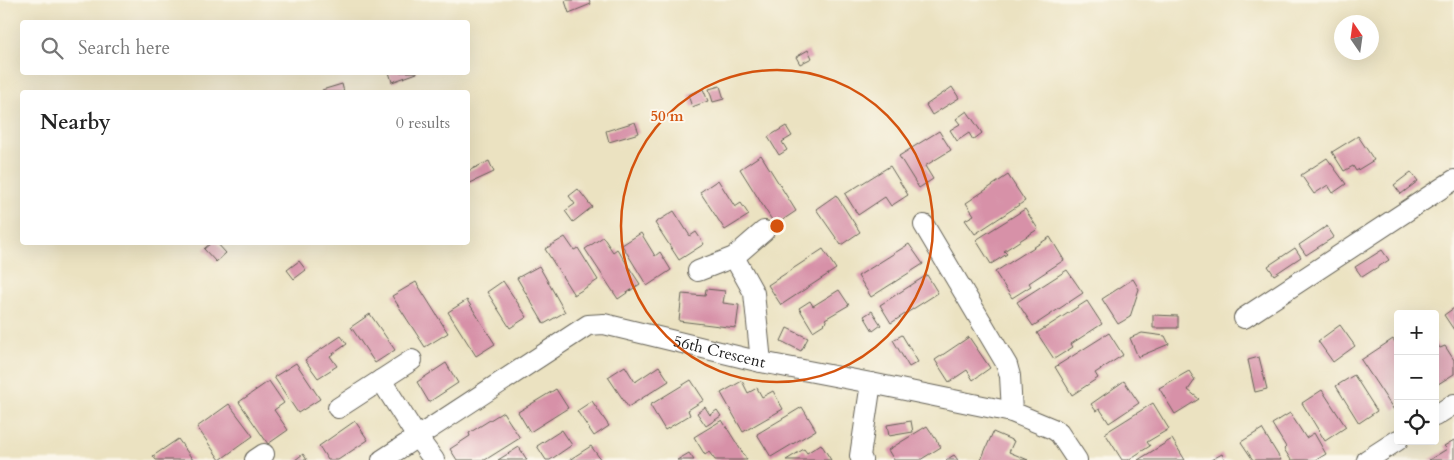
<!DOCTYPE html>
<meta charset="utf-8">
<style>
:root{--surface:#fff;--page:#f6f6f6;--text:#222;--muted:#767676;--line:#e0e0e0}
body{margin:0;font-family:Cardo,serif;background:var(--page);color:var(--text)}
.controls{position:absolute;right:15px;bottom:15px;display:grid;overflow:hidden;border-radius:5px;box-shadow:0 5px 20px #0002}
.controls button{width:45px;height:45px;display:grid;place-items:center;padding:0;border:0;border-bottom:1px solid var(--line);background:var(--surface);color:var(--text);font:25px sans-serif}
.compass{position:absolute;left:1334px;top:15px;width:45px;height:45px;border-radius:50%;background:var(--surface);box-shadow:0 5px 20px #0002;rotate:347deg}
.list{margin:0;padding:0;list-style:none}
h2{display:flex;justify-content:space-between;align-items:center;height:65px;margin:0;padding:0 20px;font-size:21px}
h2 small{font-size:16px;font-weight:400;color:var(--muted)}
.icon{flex:none;width:28px;height:28px;fill:none;stroke:currentColor;stroke-width:2;stroke-linecap:round;stroke-linejoin:round}
.map{position:relative;flex:none;width:1454px;height:460px;overflow:hidden}
.search{position:absolute;background:var(--surface);box-shadow:0 5px 20px #0002;left:20px;top:20px;width:450px;height:55px;display:flex;align-items:center;gap:12px;box-sizing:border-box;padding:0 18px;border-radius:5px;color:var(--muted);font-size:19px}
.panel{position:absolute;background:var(--surface);box-shadow:0 5px 20px #0002;left:20px;top:90px;width:450px;height:155px;border-radius:5px}
.map>svg:first-child{display:block}
.building{fill:#d791a8}
.lines{fill:none;stroke-linecap:round;stroke-linejoin:round}
.street-casing{stroke:#646156;stroke-width:22}
.street{stroke:#fff;stroke-width:20}
.ring{fill:none;stroke:#d4530e;stroke-width:2.5}
.labels{text-anchor:middle;dominant-baseline:central;stroke-width:4;stroke-linejoin:round;paint-order:stroke}
.street-label{font-size:16px;fill:#1c1c1c;stroke:#fbf7ec}
.centre{fill:#d4530e;stroke:#fbf7ec;stroke-width:2.5}
.ring-label{font-size:15px;text-anchor:middle;font-weight:bold;fill:#d4530e;stroke:#fbf7ec;stroke-width:4;stroke-linejoin:round;paint-order:stroke}
</style>
<div class="map">
<svg width="1454" height="460" viewBox="0 0 1454 460">
<rect width="100%" height="100%" fill="#fbf7ec"/>
<filter id="ink" filterUnits="userSpaceOnUse"><feTurbulence type="fractalNoise" baseFrequency=".02" numOctaves="2"/><feDisplacementMap in="SourceGraphic" scale="10" xChannelSelector="R" yChannelSelector="G"/><feConvolveMatrix kernelMatrix="1 2 1 2 8 2 1 2 1" color-interpolation-filters="sRGB"/></filter>
<filter id="wash" filterUnits="userSpaceOnUse"><feTurbulence type="fractalNoise" baseFrequency=".0096" numOctaves="4" result="noise"/><feDisplacementMap in="SourceGraphic" scale="20" xChannelSelector="R" yChannelSelector="G"/><feGaussianBlur stdDeviation="1.12" result="paint"/><feColorMatrix in="noise" values="0 0 0 0 0 0 0 0 0 0 0 0 0 0 0 0 0 1.4 0 .05"/><feComposite in="paint" operator="in"/></filter>
<g filter="url(#wash)">
<rect width="100%" height="100%" fill="#ebe2c1"/>
<g id="blocks">
<path class="building" d="M567,0H589L591,4L569,13L565,1Z
M808,50L812,58L800,64L796,57Z
M389,72H417V73L392,82Z
M342,84L344,92H322V90Z
M720,86L724,99L713,102L709,89Z
M952,87L959,98L932,115L926,105Z
M703,89L708,101L692,107L688,95Z
M967,111L982,133L973,140L969,133L957,141L950,130L960,124L956,119Z
M635,122L639,133L609,142L606,131Z
M786,126L792,136L782,142L787,150L779,155L768,137Z
M939,131L951,150L925,166L933,179L919,188L899,156Z
M1358,136L1374,160L1356,171L1353,166L1344,171L1332,152Z
M761,155L796,211L775,225L740,169Z
M1327,158L1346,184L1333,193L1328,185L1314,194L1301,175Z
M489,161L494,172L468,184V171Z
M890,166L908,195L891,206L885,197L858,215L845,194Z
M1411,172L1418,181L1401,194L1394,185Z
M1008,175L1025,201L975,234L965,220L974,215L966,203Z
M718,180L735,207L741,203L749,215L725,230L700,192Z
M578,189L592,207L573,222L565,211L575,204L569,196Z
M836,195L860,232L841,245L816,209Z
M1025,209L1038,229L1004,251L1007,254L991,264L976,240Z
M674,211L690,236L696,232L704,244L679,260L655,223Z
M1327,226L1334,237L1306,255L1299,245Z
M641,233L655,256L660,252L671,270L647,286L622,245Z
M565,237L574,250L578,248L598,280L574,295L545,249Z
M603,237L613,252L617,249L640,284L618,299L585,249Z
M1050,237L1064,260L1029,283L1031,286L1012,298L995,272Z
M212,242H216L226,253L216,262L204,249Z
M909,244L923,264L871,297L858,276Z
M1295,248L1301,257L1274,275L1268,266Z
M823,249L836,269L781,305L768,285Z
M1382,250L1389,260L1362,277L1355,267Z
M299,261L306,270L294,279L287,270Z
M539,266L565,312L544,324L517,278Z
M1067,270L1083,293L1033,326L1017,302Z
M927,275L938,293L891,323L880,305Z
M1133,279L1139,289L1130,317L1118,324L1102,299Z
M503,281L527,317L510,328L487,292Z
M416,282L448,333L425,347L392,296Z
M706,289L725,291L723,303L739,305L736,328L679,321L682,294L705,296Z
M839,290L849,305L825,319L827,322L813,331L799,308L810,301L813,306Z
M467,300L495,344L476,356L448,312Z
M1087,301L1102,324L1071,344L1073,347L1054,359L1037,333Z
M1454,308V330L1444,315Z
M872,311L881,325L873,331L864,316Z
M370,314L395,350L375,363L351,327Z
M1153,315L1178,316V328H1153Z
M1340,325L1355,346L1333,362L1318,341Z
M787,328L808,338L801,351L781,341Z
M1109,333L1123,355L1095,373L1098,378L1072,395L1055,367Z
M1142,333L1165,336L1169,344L1138,357L1130,338Z
M902,335L918,362L909,367L893,340Z
M341,336L347,344L330,356L337,366L318,378L305,360Z
M969,337L990,368L973,380L967,370L949,382L935,360Z
M1393,339L1398,347V407L1394,410L1361,360Z
M1435,341L1440,348L1445,346L1454,360V374L1435,386Z
M1259,357L1267,389L1255,392L1248,360Z
M296,363L320,399L298,413L274,377Z
M446,363L458,383L429,402L417,382Z
M625,366L635,382L659,366L669,381L628,407L608,377Z
M1189,371L1195,380L1188,390L1199,399L1175,414L1159,388Z
M1354,375L1377,411L1359,423L1336,386Z
M691,380L704,400L688,410L690,415L665,430L650,405Z
M269,381L284,403L274,410L288,430L268,444L239,402Z
M742,381L748,393L757,388L762,397L773,391L783,409L743,432L721,393Z
M1124,381L1139,403L1109,423L1100,409L1096,411L1091,404Z
M556,389L568,408L530,432L518,412Z
M1322,390L1346,427L1325,441L1302,403Z
M592,401L609,426L594,436L577,411Z
M1153,403L1169,429L1147,442L1150,446L1128,460H1122L1105,433Z
M229,404L253,436L220,460L197,427Z
M705,407L710,415L717,410L721,416L706,426L697,413Z
M802,407L816,430L771,457L757,434Z
M503,412L520,438L485,460H457L450,449L470,436L469,433Z
M1290,413L1306,438L1314,433L1326,454L1316,460H1291L1284,449L1286,447L1272,424Z
M722,420L747,460H715L709,452L705,455L694,437Z
M355,421L368,440L338,460H328L319,446Z
M911,421L913,432L889,436L887,425Z
M927,426L941,447L920,460H894L888,450Z
M1262,429L1281,460H1253L1241,442Z
M562,430L572,445L550,460H546L537,446Z
M993,432L1014,441L1009,452L1028,460H981Z
M178,439L193,460H156L153,456Z
M1172,439L1185,460H1138Z
M1454,440V460H1429L1447,449L1444,446Z
M821,444L831,460H786L804,449L807,453Z
M591,446L601,460H569Z
M519,447L527,460H498Z
M689,453L694,460H677Z
M303,454L307,460H295Z
M1222,454L1225,460H1211Z
M954,455L958,460H946Z"/>
</g>
</g>
<g filter="url(#ink)">
<use href="#blocks" fill-opacity="0" stroke="#646156" stroke-width="1"/>
<g class="lines">
<defs>
<g id="street">
<path d="M924,225L1007,365L1010,376L1012,412"/>
<path d="M734,257L754,293L761,362"/>
<path d="M698,271L734,257L764,231"/>
<path d="M1244,318L1454,180"/>
<path d="M381,380L417,437L434,460"/>
<path d="M338,408L412,360"/>
<path d="M1435,416L1454,404"/>
<path d="M255,460L264,454"/>
<path id="s1" d="M382,460L588,325L604,324L761,362L871,383L1012,412L1053,429L1059,433L1077,460"/>
<path d="M862,460L860,456L871,383"/>
<path d="M1367,460L1398,440"/>
</g>
</defs>
<use href="#street" class="street-casing"/>
<use href="#street" class="street"/>
</g>
</g>
<circle class="ring" cx="777" cy="226" r="156"/>
<g class="labels">
<g class="street-label">
<text stroke="none"><textPath href="#s1" startOffset="381">56th Crescent</textPath></text>
</g>
</g>
<circle cx="777" cy="226" r="8" class="centre"/>
<g class="ring-label">
<text x="667" y="121">50 m</text>
</g>
</svg>
<div class="controls">
<button>+</button>
<button>−</button>
<button><svg class="icon" aria-label="locate" viewBox="0 0 24 24"><circle cx="12" cy="12" r="6"/><path d="M12 2v4M12 18v4M2 12h4M18 12h4"/></svg></button>
</div>
<svg class="compass" viewBox="-18 -18 36 36"><path d="M0-13l5 13h-10z" fill="#e53935"/><path d="M0 13l5-13h-10z" fill="#767676"/></svg>
<div class="search"><svg class="icon" aria-label="search" viewBox="0 0 24 24"><circle cx="10" cy="10" r="6"/><path d="M15 15l6 6"/></svg>Search here</div>
<section class="panel">
<h2>Nearby<small>0 results</small></h2>
<ul class="list">
</ul>
</section>
</div>
